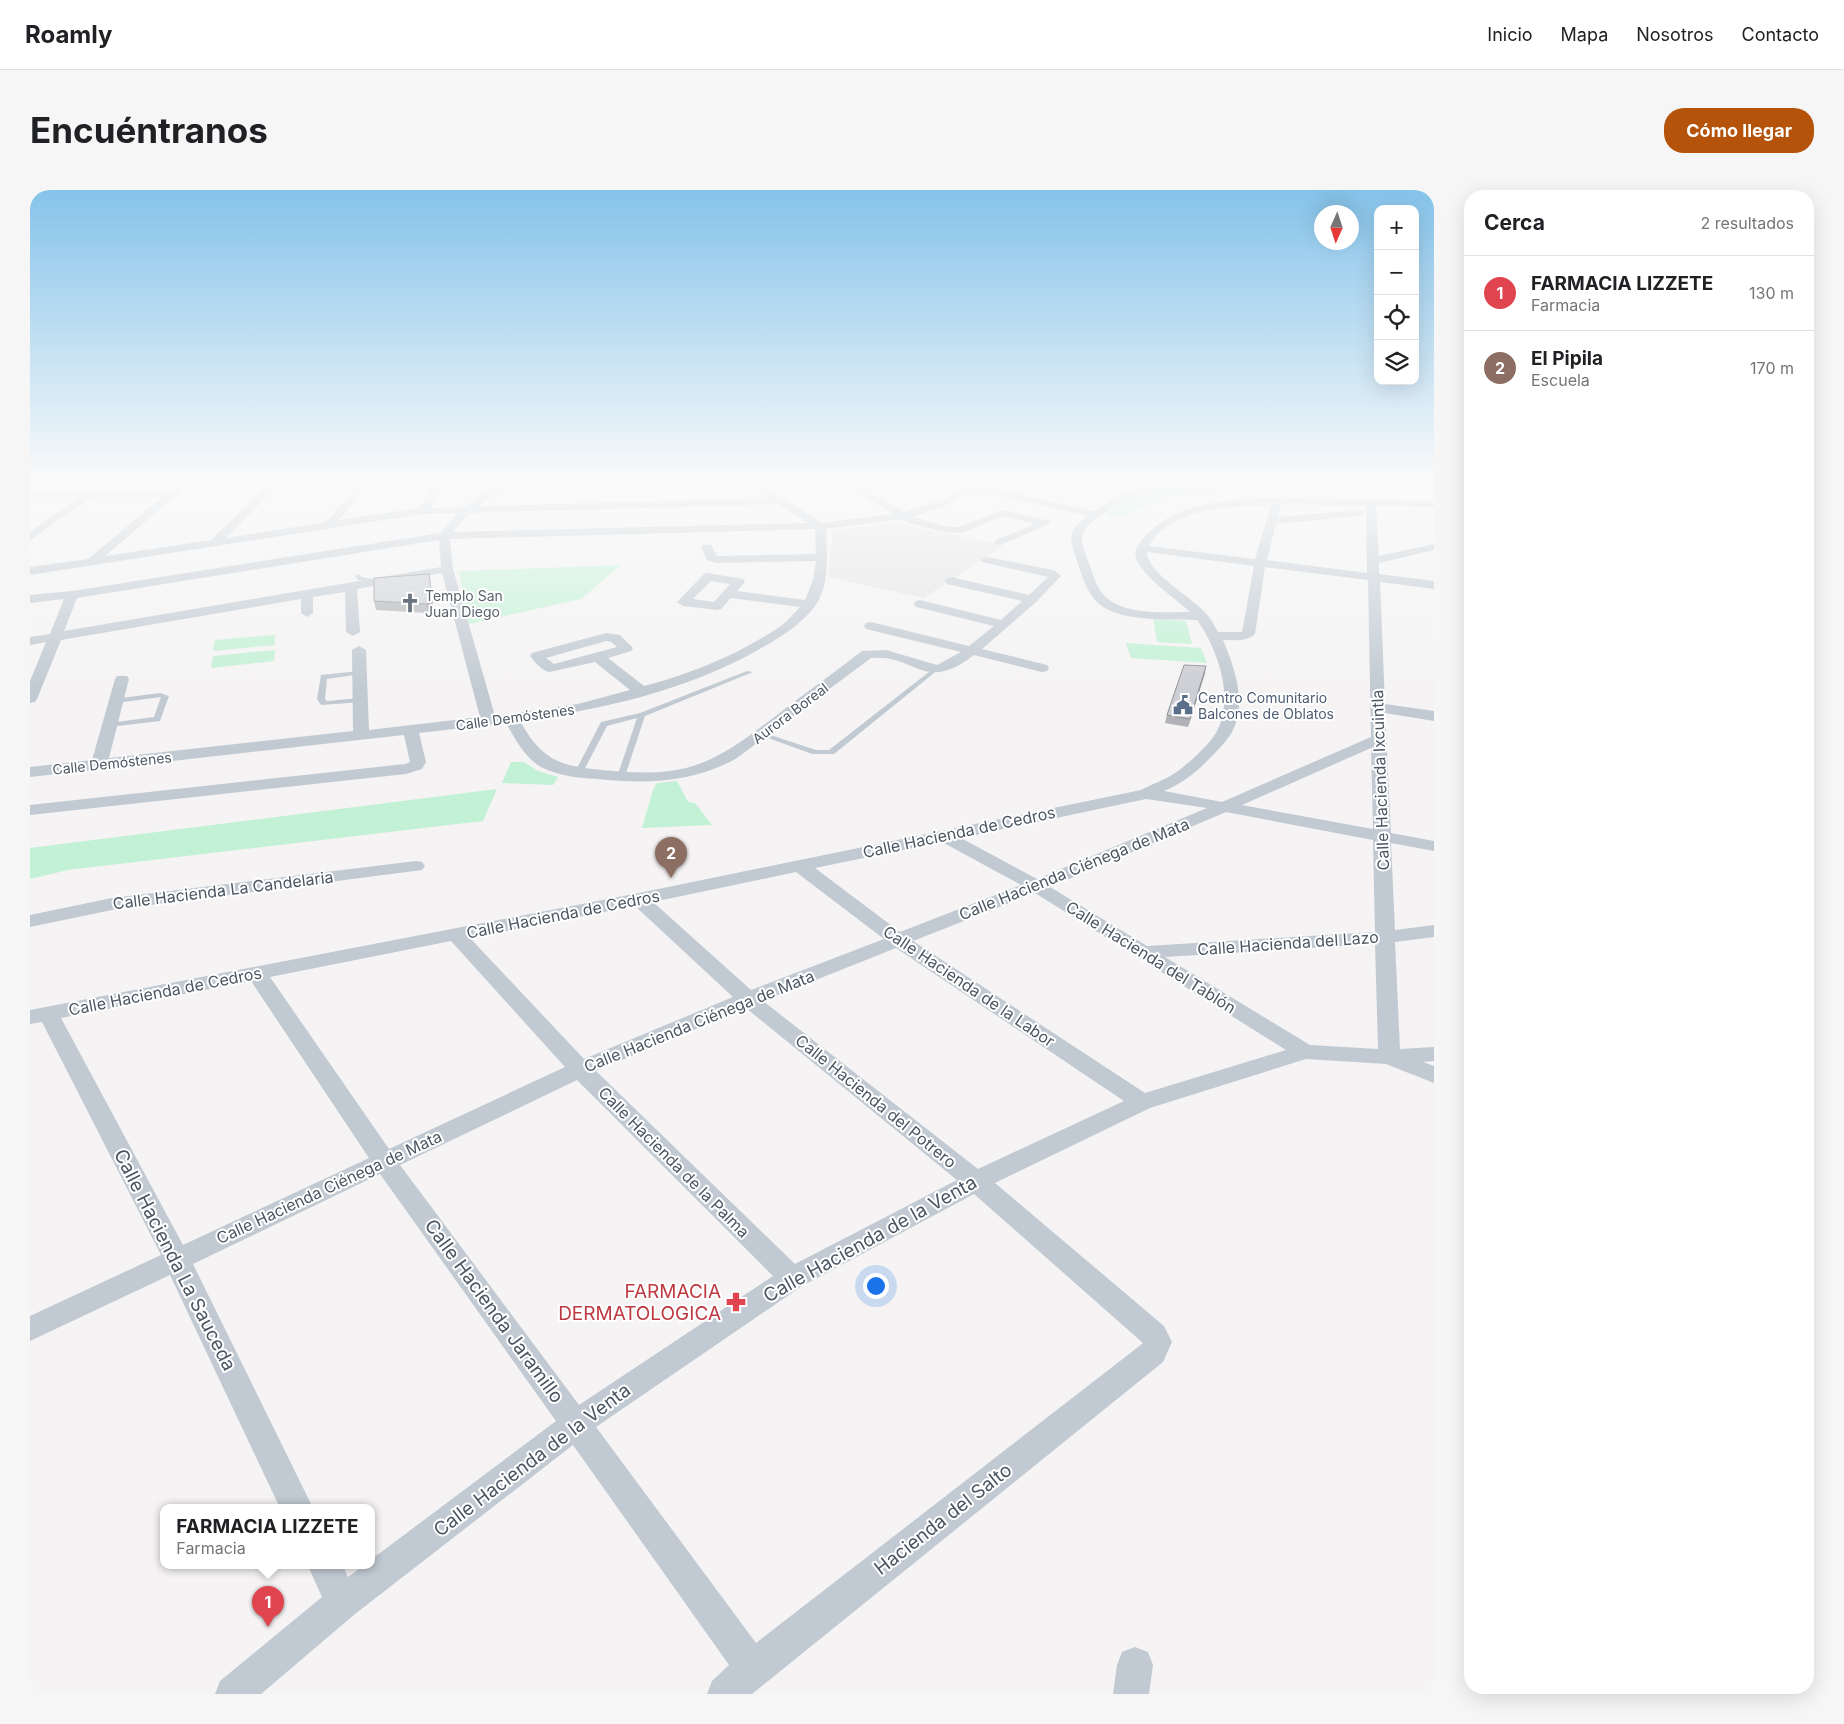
<!DOCTYPE html>
<html lang="es">
<meta charset="utf-8">
<style>
:root{--surface:#fff;--page:#f6f6f6;--text:#202124;--muted:#757577;--line:#e0e0e0;--accent:#b45309}
body{margin:0;font-family:Inter,sans-serif;background:var(--page);color:var(--text)}
.controls{position:absolute;right:15px;top:15px;display:grid;overflow:hidden;border-radius:10px;box-shadow:0 5px 20px #0002}
.controls button{width:45px;height:45px;display:grid;place-items:center;padding:0;border:0;border-bottom:1px solid var(--line);background:var(--surface);color:var(--text);font:25px sans-serif}
.compass{position:absolute;left:1284px;top:15px;width:45px;height:45px;border-radius:50%;background:var(--surface);box-shadow:0 5px 20px #0002;rotate:183deg}
.you{position:absolute;left:845px;top:1095px;width:18px;height:18px;margin:-12px;border:4px solid #fff;border-radius:50%;background:#1a73e8;box-shadow:0 0 0 8px #1a73e833}
.badge{display:grid;place-items:center;width:32px;height:32px;border-radius:50%;background:var(--accent);color:#fff;font-size:16px;font-weight:700}
.pin{position:absolute;translate:-50% -41px;filter:drop-shadow(0 1px 2px #0008)}
.pin::after{content:'';position:absolute;top:26px;width:18px;height:15px;background:inherit;clip-path:polygon(0 0,100% 0,50% 100%)}
.popup{position:absolute;left:130px;top:1314px;width:215px;height:65px;box-sizing:border-box;display:grid;place-content:center;border-radius:10px;background:var(--surface);filter:drop-shadow(0 1px 4px #0005);font-size:16px;white-space:nowrap;color:var(--muted)}
.popup b{font-size:19px;color:var(--text)}
.popup::after{content:'';position:absolute;left:50%;top:100%;margin-left:-10px;border:10px solid transparent;border-top-color:var(--surface)}
.list{margin:0;padding:0;list-style:none}
h2{display:flex;justify-content:space-between;align-items:center;height:65px;margin:0;padding:0 20px;font-size:21px}
h2 small{font-size:16px;font-weight:400;color:var(--muted)}
.list li{display:grid;grid-template-columns:32px 1fr auto;gap:15px;align-items:center;box-sizing:border-box;height:75px;padding:0 20px;border-top:1px solid var(--line)}
.list b{display:block;font-size:19px;white-space:nowrap}
.list p{margin:0;font-size:16px;white-space:nowrap;color:var(--muted)}
.list em{font-size:16px;font-style:normal;color:var(--muted)}
.icon{flex:none;width:28px;height:28px;fill:none;stroke:currentColor;stroke-width:2;stroke-linecap:round;stroke-linejoin:round}
.map{position:relative;flex:none;width:1404px;height:1504px;overflow:hidden;border-radius:20px}
header{display:flex;align-items:center;gap:30px;box-sizing:border-box;height:70px;padding:0 25px;background:var(--surface);border-bottom:1px solid var(--line)}
header strong{font-size:24px}
nav{display:flex;gap:28px;margin-inline-start:auto;font-size:18px}
.intro{display:flex;align-items:center;justify-content:space-between;box-sizing:border-box;height:120px;padding:0 30px}
h1{margin:0;font-size:35px}
.button{padding:12px 22px;border-radius:20px;background:var(--accent);color:#fff;font-size:18px;font-weight:700}
main{display:flex;gap:30px;padding:0 30px}
aside{flex:1;background:var(--surface);border-radius:20px;box-shadow:0 5px 20px #0002}
.map>svg:first-child{display:block}
.education{fill:#e6e4e5}
.green{fill:#c3f1d5}
.lines{fill:none;stroke-linecap:round;stroke-linejoin:round}
.lane{fill:#c1cad2;fill-rule:evenodd}
.street{fill:#c1cad2;fill-rule:evenodd}
.wall{fill:#b0b2b7}
.shaded-wall{fill:#909195}
.building{fill:#cdcfd5;stroke:#909195}
.labels{text-anchor:middle;dominant-baseline:central;stroke-width:4;stroke-linejoin:round;paint-order:stroke}
.far-worship-label{font-size:14px;fill:#5b616d;stroke:#fff;text-anchor:start}
.far-service-label{font-size:14px;fill:#4e5e75;stroke:#fff;text-anchor:start}
.far-street-label{font-size:14px;fill:#4a5661;stroke:#fff}
.street-label{font-size:16px;fill:#4a5661;stroke:#fff}
.near-street-label{font-size:19px;fill:#4a5661;stroke:#fff}
.near-health-label{font-size:19px;fill:#be3a42;stroke:#fff;text-anchor:end}
</style>
<header>
<strong>Roamly</strong>
<nav><a>Inicio</a><a>Mapa</a><a>Nosotros</a><a>Contacto</a></nav>
</header>
<div class="intro"><h1>Encuéntranos</h1><a class="button">Cómo llegar</a></div>
<main>
<div class="map">
<svg width="1404" height="1504" viewBox="0 0 1404 1504">
<rect width="100%" height="100%" fill="#f5f3f3"/>
<path class="education" d="M866,333L973,355L894,408L798,387L803,340Z"/>
<path class="green" d="M1150,290H1192L1212,295L1223,290H1274L1185,303L1147,306L1116,314L1104,322L1089,328L1075,326C1083,313 1134,297 1150,290Z
M591,375L551,409L439,434L429,381Z
M1123,429L1156,431L1162,454L1127,452Z
M245,445V455L183,461L185,450Z
M1096,453L1171,458L1177,473L1101,468Z
M245,460L244,471L181,478L183,466Z
M481,572H494L508,581L528,587L523,595L472,593Z
M647,591L658,612L665,613L682,635L612,638L623,600L627,593Z
M467,599L453,631L38,680L0,689V658Z"/>
<g class="lines">
<path class="lane" d="M328,384L332,387L351,391L348,393L328,390L325,386Z
M904,478L909,479L804,564H782L727,544L731,542L786,560H799Z
M329,481L331,482V484L297,489L295,509L297,511L330,508H333V512L291,515L287,509L291,485Z
M717,481L723,482L615,526L594,589H588L587,587L607,528L577,536L552,584L548,586L544,584L571,532L610,523Z
M130,503L139,506L130,531L79,537L75,535L79,533L124,527L131,507L86,513H83V509Z"/>
<path class="street" d="M153,290H164L75,366L181,350L242,290H253L196,348L296,332L332,290H342L309,330L389,318L409,290H419L400,318L434,317L473,290H611L606,293L476,297L448,316L739,308L712,290H724L792,333L863,324L807,290H820L831,297L846,290H860L839,301L874,322L909,311L950,290H963L953,296L1064,321C1086,307 1115,290 1141,290C1135,296 1125,299 1117,302C1097,310 1076,319 1060,334C1048,345 1052,354 1057,368C1062,379 1064,393 1072,403C1091,426 1133,422 1160,422C1145,408 1113,387 1106,368C1103,360 1110,351 1116,345C1158,300 1249,308 1305,309C1338,310 1371,310 1404,311V317L1346,316L1349,366L1404,354V360L1349,373V384L1404,391V399L1350,392L1355,514L1404,521V531L1355,523L1361,643L1404,651V661L1361,653L1365,740L1404,735V747L1365,752L1370,859L1404,857V871L1393,872L1404,876V893L1356,874L1276,869L1120,918L965,993L1134,1136L1142,1152L1133,1172L722,1504H677L682,1491L699,1475L543,1255L325,1424L231,1504H185L190,1491L292,1407L278,1376H313L318,1387L333,1376H342V1369L526,1231L350,984L163,1074L283,1318H250L140,1085L0,1151V1126L131,1065L12,832L0,834V820L609,703L1111,600C1122,594 1135,590 1145,583C1158,574 1182,553 1188,539C1204,505 1187,458 1167,430C1139,429 1085,433 1065,410C1055,398 1051,383 1046,368C1038,347 1039,340 1057,326L945,300L917,315L882,327L919,337H928L974,320L1020,331L1021,333L970,355L966,354L964,352L966,350L1005,334L975,326L933,342L919,343L878,333L872,329L796,339C797,362 800,396 785,416C770,436 749,448 728,460C655,501 573,519 490,531C512,570 529,576 572,580C602,583 634,585 663,576C695,566 720,545 747,525C775,503 804,483 832,461L856,460L907,475L931,462L836,439L834,436L836,433L841,432L939,456L964,436L886,417L884,414L886,411L890,410L971,430L992,411L917,394L915,391L917,388L921,387L999,405L1018,387L952,372L950,370L956,367L1024,380L1031,386L1006,412L952,459L1017,475L1019,478L1017,481L1012,482L944,465C893,504 887,464 841,468L707,568C663,593 616,594 567,589C549,588 528,586 511,577C495,568 485,549 476,533L389,543L396,572L392,579L376,584L0,625V615L375,574L380,572L374,545L0,587V577L62,570L85,489L87,486H97L99,489L79,568L323,541L322,460L329,456L336,460L339,540L450,527L412,383L327,399L330,442L323,446L316,442L315,402L283,407V423L277,427L271,423V409L31,450L7,509L5,512L0,513V491L16,452L0,455V447L20,444L34,409L0,413V405L42,401L410,343L428,323L392,324L0,385V377L58,369L132,307H62L0,350V342L49,307H0V301H140ZM748,314L778,333L423,342L439,323ZM1251,314L1336,316L1337,383L1237,370L1246,334L1330,326L1335,323L1330,320L1248,327ZM1241,315L1225,369L1119,356C1142,316 1202,317 1241,315ZM785,339L786,364L687,366L681,355H673L671,357L677,370L686,373L786,371L783,390L775,410L707,401L715,392L713,389L678,383L674,384L647,412L653,416L687,420L691,419L701,408L770,417C763,424 756,433 748,438C707,465 661,484 614,496L578,468L601,461L603,458L590,445L576,443L502,463L500,466C505,472 511,480 519,482L565,472L600,500L548,514L465,526L423,379L420,349ZM409,350L411,377L34,441L47,408ZM1117,362L1224,376L1212,442H1188C1185,437 1182,430 1178,426C1165,408 1118,385 1117,362ZM1235,377L1338,390L1341,547L1192,612L1134,601C1153,593 1167,582 1181,567C1189,559 1198,550 1203,540C1217,512 1204,476 1193,450C1203,450 1217,452 1225,444ZM681,391L700,394L684,412L663,409ZM576,451L581,452L587,457L524,474L516,468ZM1341,558L1343,639L1212,615ZM1116,609L1177,618L1007,689L931,648ZM1196,622L1343,650L1345,742L1117,756L1020,697ZM912,652L991,695L870,742L785,678ZM766,682L854,749L721,800L623,712ZM1005,703L1256,860L1115,903L883,751ZM605,716L703,807L554,869L440,748ZM421,751L535,877L359,959L240,787ZM1345,754L1348,859L1280,855L1135,767ZM866,758L1094,911L948,979L733,811ZM221,791L339,968L153,1055L31,828ZM716,818L927,990L765,1074L566,881ZM547,890L743,1086L549,1215L370,975ZM944,1004L1113,1153L1112,1154L726,1453L566,1237L772,1096Z
M386,671L392,672L395,676L392,680L82,720L0,737V725L82,708Z
M1105,1457L1118,1462L1123,1475L1119,1504H1083L1087,1475L1092,1462Z"/>
</g>
<path class="wall" d="M399,384L403,416L398,423L346,420L344,411Z
M1175,483L1158,537L1135,533L1137,525Z"/>
<path class="shaded-wall" d="M402,406L403,416L398,423L397,414Z
M1176,476L1175,483L1158,537L1160,529Z"/>
<path class="building" d="M399,384L402,406L397,414L344,411V388Z
M1154,475L1176,476L1160,529L1137,525Z"/>
<linearGradient id="sky" x2="0" y2="1"><stop stop-color="#85c3ea"/><stop offset="0.58" stop-color="#fafafa"/><stop offset="1" stop-color="#fafafa" stop-opacity="0"/></linearGradient>
<rect width="1404" height="501" fill="url(#sky)"/>
<defs>
<symbol id="church-bare" viewBox="-9 -9 18 18"><path d="M-1.2-6h2.4v3.5h3.3v2.4h-3.3V6h-2.4V-.1h-3.3v-2.4h3.3Z" fill="#6b7280" stroke="#fff" stroke-width="2.5" paint-order="stroke"/></symbol>
<symbol id="civic-bare" viewBox="-9 -9 18 18"><path d="M-.6-6.5H3V-4.5H.6V-3L4-1V1h2V6H-6V1h2V-1L-.6-3ZM-1.2 2.5V6h2.4V2.5Z" fill="#5c6f8a" stroke="#fff" stroke-width="2.5" paint-order="stroke"/></symbol>
<symbol id="pharmacy-bare" viewBox="-9 -9 18 18"><path d="M-2-6h4v4h4v4h-4v4h-4v-4h-4v-4h4Z" fill="#e0444e" stroke="#fff" stroke-width="2.5" paint-order="stroke"/></symbol>
</defs>
<g fill-rule="evenodd">
<use href="#church-bare" x="366" y="399" width="28" height="28"/>
<use href="#civic-bare" x="1139" y="501" width="28" height="28"/>
<use href="#pharmacy-bare" x="692" y="1098" width="28" height="28"/>
</g>
<g class="labels">
<g class="far-worship-label">
<text x="395" y="405">Templo San<tspan x="395" dy="16">Juan Diego</tspan></text>
</g>
<g class="far-service-label">
<text x="1168" y="507">Centro Comunitario<tspan x="1168" dy="16">Balcones de Oblatos</tspan></text>
</g>
<g class="far-street-label">
<text transform="translate(760 523) rotate(-37)">Aurora Boreal</text>
<text transform="translate(485 527) rotate(-8)">Calle Demóstenes</text>
<text transform="translate(82 573) rotate(-6)">Calle Demóstenes</text>
</g>
<g class="street-label">
<text transform="translate(1350 590) rotate(-92)">Calle Hacienda Ixcuintla</text>
<text transform="translate(929 642) rotate(-12)">Calle Hacienda de Cedros</text>
<text transform="translate(1044 679) rotate(-22)">Calle Hacienda Ciénega de Mata</text>
<text transform="translate(193 700) rotate(-7)">Calle Hacienda La Candelaria</text>
<text transform="translate(533 724) rotate(-11)">Calle Hacienda de Cedros</text>
<text transform="translate(1258 753) rotate(-4)">Calle Hacienda del Lazo</text>
<text transform="translate(1121 767) rotate(32)">Calle Hacienda del Tablón</text>
<text transform="translate(939 796) rotate(34)">Calle Hacienda de la Labor</text>
<text transform="translate(135 801) rotate(-11)">Calle Hacienda de Cedros</text>
<text transform="translate(669 831) rotate(-22)">Calle Hacienda Ciénega de Mata</text>
<text transform="translate(846 911) rotate(39)">Calle Hacienda del Potrero</text>
<text transform="translate(644 972) rotate(45)">Calle Hacienda de la Palma</text>
<text transform="translate(299 997) rotate(-25)">Calle Hacienda Ciénega de Mata</text>
</g>
<g class="near-street-label">
<text transform="translate(840 1049) rotate(-29)">Calle Hacienda de la Venta</text>
<text transform="translate(145 1070) rotate(63)">Calle Hacienda La Sauceda</text>
<text transform="translate(464 1121) rotate(54)">Calle Hacienda Jaramillo</text>
<text transform="translate(502 1270) rotate(-37)">Calle Hacienda de la Venta</text>
<text transform="translate(913 1329) rotate(-38)">Hacienda del Salto</text>
</g>
<g class="near-health-label">
<text x="691" y="1101">FARMACIA<tspan x="691" dy="22">DERMATOLOGICA</tspan></text>
</g>
</g>
</svg>
<div class="controls">
<button>+</button>
<button>−</button>
<button><svg class="icon" aria-label="locate" viewBox="0 0 24 24"><circle cx="12" cy="12" r="6"/><path d="M12 2v4M12 18v4M2 12h4M18 12h4"/></svg></button>
<button><svg class="icon" aria-label="layers" viewBox="0 0 24 24"><path d="M12 4l9 5-9 5-9-5zM3 14l9 5 9-5"/></svg></button>
</div>
<svg class="compass" viewBox="-18 -18 36 36"><path d="M0-13l5 13h-10z" fill="#e53935"/><path d="M0 13l5-13h-10z" fill="#757577"/></svg>
<div class="you"></div>
<div class="pin badge" style="left:238px;top:1437px;background:#e0444e">1</div>
<div class="popup"><b>FARMACIA LIZZETE</b>Farmacia</div>
<div class="pin badge" style="left:641px;top:688px;background:#8d6e63">2</div>
</div>
<aside>
<h2>Cerca<small>2 resultados</small></h2>
<ul class="list">
<li><span class="badge" style="background:#e0444e">1</span><div><b>FARMACIA LIZZETE</b><p>Farmacia</p></div><em>130 m</em></li>
<li><span class="badge" style="background:#8d6e63">2</span><div><b>El Pipila</b><p>Escuela</p></div><em>170 m</em></li>
</ul>
</aside>
</main>
